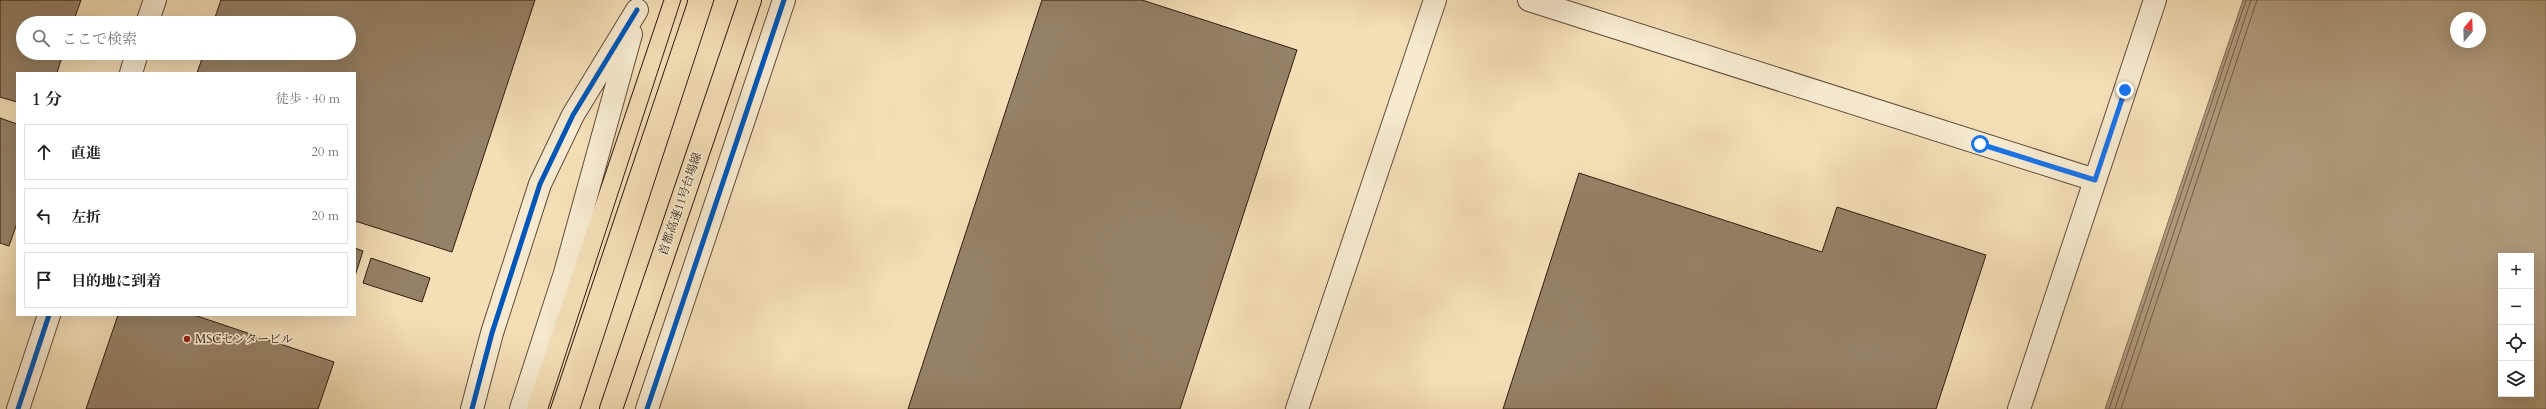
<!DOCTYPE html>
<html lang="ja">
<meta charset="utf-8">
<style>
:root{--surface:#fff;--page:#f6f6f6;--text:#222;--muted:#767676;--line:#e0e0e0}
body{margin:0;font-family:Cardo,"Noto Serif JP",serif;background:var(--page);color:var(--text)}
.controls{position:absolute;right:12px;bottom:12px;display:grid;overflow:hidden;border-radius:0px;box-shadow:0 4px 16px #0002}
.controls button{width:36px;height:36px;display:grid;place-items:center;padding:0;border:0;border-bottom:1px solid var(--line);background:var(--surface);color:var(--text);font:20px sans-serif}
.compass{position:absolute;left:2450px;top:12px;width:36px;height:36px;border-radius:50%;background:var(--surface);box-shadow:0 4px 16px #0002;rotate:19deg}
.stop{position:absolute;width:12px;height:12px;margin:-9px;border:3px solid #1a73e8;border-radius:50%;background:#fff}
.stop.end{background:#1a73e8;border-color:#fff;box-shadow:0 1px 4px #0008}
.list{margin:0;padding:0;list-style:none}
h2{display:flex;justify-content:space-between;align-items:center;height:52px;margin:0;padding:0 16px;font-size:17px}
h2 small{font-size:13px;font-weight:400;color:var(--muted)}
.list li{display:grid;grid-template-columns:26px 1fr auto;gap:12px;align-items:center;box-sizing:border-box;height:56px;margin:0 8px 8px;padding:0 8px;border:1px solid var(--line);border-radius:0px}
.list b{display:block;font-size:15px;white-space:nowrap}
.list em{font-size:13px;font-style:normal;color:var(--muted)}
.icon{flex:none;width:22px;height:22px;fill:none;stroke:currentColor;stroke-width:2;stroke-linecap:round;stroke-linejoin:round}
.map{position:relative;flex:none;width:2546px;height:409px;overflow:hidden}
.search{position:absolute;background:var(--surface);box-shadow:0 4px 16px #0002;left:16px;top:16px;width:340px;height:44px;display:flex;align-items:center;gap:10px;box-sizing:border-box;padding:0 14px;border-radius:22px;color:var(--muted);font-size:15px}
.panel{position:absolute;background:var(--surface);box-shadow:0 4px 16px #0002;left:16px;top:72px;width:340px;height:244px;border-radius:0px}
.map>svg:first-child{display:block}
.water{fill:#b09c7e;stroke:#7c6952;fill-rule:evenodd}
.lines{fill:none;stroke-linecap:round;stroke-linejoin:round}
.shore{stroke:#705c48;stroke-width:1}
.building{fill:#958167;stroke:#2f1c11}
.minor-casing{stroke:#604c3a;stroke-width:24}
.highway-casing{stroke:#2f1c11;stroke-width:24}
.minor{stroke:#f7ead0;stroke-width:22}
.highway{stroke:#f3deb6;stroke-width:22}
.tram{stroke:#2f1c11;stroke-width:1}
.cycleway-casing{stroke:#f7ead0;stroke-width:8}
.cycleway{stroke:#0057b8;stroke-width:5}
.route{stroke:#1a73e8;stroke-width:5}
.poi-dot{fill:#8f2418;stroke:#f7ead0;stroke-width:1.5}
.labels{text-anchor:middle;dominant-baseline:central;stroke-width:3.5;stroke-linejoin:round;paint-order:stroke}
.street-label{font-size:12px;fill:#2f1c11;stroke:#f7ead0}
.poi-label{font-size:12px;fill:#2f1c11;stroke:#f7ead0;text-anchor:start}
</style>
<div class="map">
<svg width="2546" height="409" viewBox="0 0 2546 409">
<rect width="100%" height="100%" fill="#f3deb6"/>
<filter id="stains"><feTurbulence type="fractalNoise" baseFrequency=".005" numOctaves="4"/><feColorMatrix values="0 0 0 0 .2 0 0 0 0 .09 0 0 0 0 .02 0 0 0 .5 -.17"/></filter>
<radialGradient id="worn" r=".72"><stop offset=".6" stop-color="#630" stop-opacity="0"/><stop offset="1" stop-color="#630" stop-opacity=".3"/></radialGradient>
<path class="water" d="M2243,0H2546V409H2105ZM2456,18H2480V42H2456ZM2501,256H2531V394H2501Z"/>
<g class="lines">
<path class="shore" d="M2109,409L2246,0
M2115,409L2251,0
M2121,409L2257,0"/>
</g>
<path class="building" d="M0,0H81L73,23H23V53H63L57,73H17V102L0,97Z
M221,0H535L452,252L355,221V73H197L204,53H349V23H213Z
M1042,0H1142L1297,50L1180,409H908Z
M0,118L17,124V223L9,246L0,243Z
M1579,173L1822,252L1837,207L1986,255L1936,409H1503Z
M355,248L363,251L355,276Z
M371,258L430,278L422,302L363,283Z
M118,315H194L334,362L318,409H86Z"/>
<g class="lines">
<defs>
<path id="minor" d="M1529,0L2095,180
M147,23L155,0
M131,73L137,53
M18,409L49,315
M472,409L492,333L540,184L573,115L637,10
M521,409L565,273L631,34
M647,409L784,0
M1297,409L1435,0
M2019,409L2155,0"/>
<path id="highway" d="M538,409L676,0
M611,409L750,0"/>
</defs>
<use href="#minor" class="minor-casing"/>
<use href="#highway" class="highway-casing"/>
<use href="#minor" class="minor"/>
<use href="#highway" class="highway"/>
<path class="tram" d="M548,409L681,0
M580,409L714,0"/>
<defs>
<path id="cycleway" d="M18,409L49,315
M472,409L492,333L540,184L573,115L637,10
M647,409L784,0"/>
</defs>
<use href="#cycleway" class="cycleway-casing"/>
<use href="#cycleway" class="cycleway"/>
</g>
<g class="lines">
<path class="route" d="M1980,144L2095,180L2125,90"/>
</g>
<circle class="poi-dot" cx="187" cy="339" r="4"/>
<g class="labels">
<g class="street-label">
<text transform="translate(680 204) rotate(-71)">首都高速11号台場線</text>
</g>
<g class="poi-label">
<text x="195" y="339">MSCセンタービル</text>
</g>
</g>
<rect width="100%" height="100%" filter="url(#stains)"/>
<rect width="100%" height="100%" fill="url(#worn)"/>
</svg>
<div class="controls">
<button>+</button>
<button>−</button>
<button><svg class="icon" aria-label="locate" viewBox="0 0 24 24"><circle cx="12" cy="12" r="6"/><path d="M12 2v4M12 18v4M2 12h4M18 12h4"/></svg></button>
<button><svg class="icon" aria-label="layers" viewBox="0 0 24 24"><path d="M12 4l9 5-9 5-9-5zM3 14l9 5 9-5"/></svg></button>
</div>
<svg class="compass" viewBox="-18 -18 36 36"><path d="M0-13l5 13h-10z" fill="#e53935"/><path d="M0 13l5-13h-10z" fill="#767676"/></svg>
<div class="stop" style="left:1980px;top:144px"></div>
<div class="stop end" style="left:2125px;top:90px"></div>
<div class="search"><svg class="icon" aria-label="search" viewBox="0 0 24 24"><circle cx="10" cy="10" r="6"/><path d="M15 15l6 6"/></svg>ここで検索</div>
<section class="panel">
<h2>1 分<small>徒歩 · 40 m</small></h2>
<ul class="list">
<li><svg class="icon" aria-label="ahead" viewBox="0 0 24 24"><path d="M12 20V5M6 11l6-6 6 6"/></svg><div><b>直進</b></div><em>20 m</em></li>
<li><svg class="icon" aria-label="left" viewBox="0 0 24 24"><path d="M17 20v-9H6M10 6l-5 5 5 5"/></svg><div><b>左折</b></div><em>20 m</em></li>
<li><svg class="icon" aria-label="arrive" viewBox="0 0 24 24"><path d="M6 21V4h12l-3 4 3 4H6"/></svg><div><b>目的地に到着</b></div></li>
</ul>
</section>
</div>
